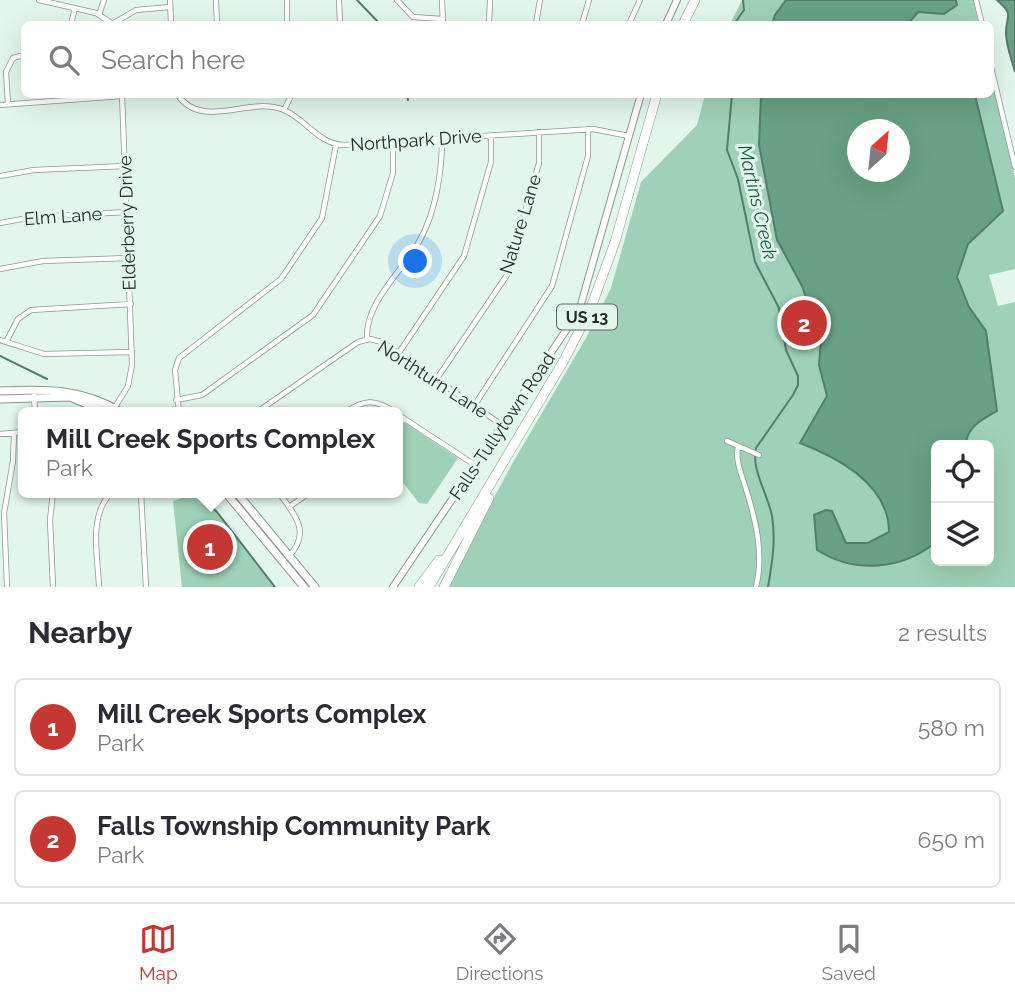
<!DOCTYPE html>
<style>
:root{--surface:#fff;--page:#f7f7f7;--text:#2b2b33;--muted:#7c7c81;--line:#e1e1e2;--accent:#c53732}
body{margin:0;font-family:Raleway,sans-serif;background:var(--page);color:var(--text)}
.controls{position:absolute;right:21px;bottom:21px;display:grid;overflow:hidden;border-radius:10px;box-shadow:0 7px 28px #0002}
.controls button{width:63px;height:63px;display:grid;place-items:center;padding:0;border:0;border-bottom:2px solid var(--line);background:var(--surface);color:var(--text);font:35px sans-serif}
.compass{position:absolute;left:847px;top:119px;width:63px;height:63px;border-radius:50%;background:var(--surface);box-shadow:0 7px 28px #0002;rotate:27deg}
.you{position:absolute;left:416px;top:262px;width:24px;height:24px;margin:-18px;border:5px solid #fff;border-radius:50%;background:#1a73e8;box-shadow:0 0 0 10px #1a73e833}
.badge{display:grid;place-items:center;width:46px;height:46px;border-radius:50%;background:var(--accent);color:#fff;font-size:23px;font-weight:700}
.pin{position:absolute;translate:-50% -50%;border:4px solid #fff;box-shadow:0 2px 7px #0006}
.popup{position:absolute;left:18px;top:407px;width:385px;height:91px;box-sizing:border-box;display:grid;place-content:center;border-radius:10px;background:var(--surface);filter:drop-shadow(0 2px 5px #0005);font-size:23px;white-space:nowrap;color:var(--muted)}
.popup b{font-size:26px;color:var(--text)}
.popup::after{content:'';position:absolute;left:50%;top:100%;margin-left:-14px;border:14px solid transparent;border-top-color:var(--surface)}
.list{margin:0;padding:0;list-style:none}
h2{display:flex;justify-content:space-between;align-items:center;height:91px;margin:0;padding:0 28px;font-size:30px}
h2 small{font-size:23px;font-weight:400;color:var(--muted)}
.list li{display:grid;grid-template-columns:46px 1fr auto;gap:21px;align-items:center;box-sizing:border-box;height:98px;margin:0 14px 14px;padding:0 14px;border:2px solid var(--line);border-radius:10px}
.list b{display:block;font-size:26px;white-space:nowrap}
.list p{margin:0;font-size:23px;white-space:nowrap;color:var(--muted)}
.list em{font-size:23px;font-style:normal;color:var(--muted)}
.icon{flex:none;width:38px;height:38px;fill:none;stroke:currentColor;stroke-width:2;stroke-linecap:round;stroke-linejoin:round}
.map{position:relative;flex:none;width:1015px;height:587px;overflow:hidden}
.search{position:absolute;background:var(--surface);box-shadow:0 7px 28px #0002;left:21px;right:21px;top:21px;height:77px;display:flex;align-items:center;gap:18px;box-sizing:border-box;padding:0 24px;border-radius:10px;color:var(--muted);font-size:26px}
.sheet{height:315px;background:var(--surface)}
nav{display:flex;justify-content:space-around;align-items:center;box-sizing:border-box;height:98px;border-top:2px solid var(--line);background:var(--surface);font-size:19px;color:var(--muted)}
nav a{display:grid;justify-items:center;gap:4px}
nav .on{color:var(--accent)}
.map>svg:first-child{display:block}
.green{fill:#9fd1b8;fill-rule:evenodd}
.water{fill:#68a185;stroke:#547e69;stroke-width:2;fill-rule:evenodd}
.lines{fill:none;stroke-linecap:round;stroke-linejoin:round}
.stream{stroke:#547e69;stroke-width:2}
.minor-casing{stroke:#87998f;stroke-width:6}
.tertiary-casing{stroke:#87998f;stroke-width:8}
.secondary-casing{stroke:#87998f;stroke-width:9}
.motorway-casing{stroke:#87998f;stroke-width:10}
.minor{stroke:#fff;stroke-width:4.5}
.tertiary{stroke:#fff;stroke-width:6}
.secondary{stroke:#fff;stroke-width:7}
.motorway{stroke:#fff;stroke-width:9}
.labels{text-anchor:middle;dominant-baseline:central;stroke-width:6;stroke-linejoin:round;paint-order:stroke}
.shield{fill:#e2f6eb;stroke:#5d6862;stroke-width:2}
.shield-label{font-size:16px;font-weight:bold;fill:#242b27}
.street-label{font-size:18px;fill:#242b27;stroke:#e2f6eb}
.water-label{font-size:19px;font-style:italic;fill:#145b40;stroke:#e2f6eb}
</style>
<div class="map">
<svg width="1015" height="587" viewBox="0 0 1015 587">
<rect width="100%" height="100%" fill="#e2f6eb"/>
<path class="green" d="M742,0H973L979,24H730Z
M991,76L1015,178V269L989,275L998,306L1015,302V587H446L512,464L586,338L611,288L641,182L697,125L705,95L990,94ZM858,130H900V172H858ZM936,445H989V561H936Z
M405,423L458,458L427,504L419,503L397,475V433Z
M197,493L217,512L275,587H182L173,501Z"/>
<path class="water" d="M786,0H956L957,5L944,14L918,12L908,24H772L775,15Z
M997,0H1015V72C1012,60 1006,46 1006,33C1006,14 1015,16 997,0Z
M761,95H975L1003,211L968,244L957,277L969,307L986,331L997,411C983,419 966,427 966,445H936V542C902,570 855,574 817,550L814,515L826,510L832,511L846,543H868L889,532C889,485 839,458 800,443L827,396L819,365L821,339L802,286L777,240L759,145ZM858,130H900V172H858Z"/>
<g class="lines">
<path class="stream" d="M357,0L380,24
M734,24L744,10L743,0
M407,94L408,100
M732,94L727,150L738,179L755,262L779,308L786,350L798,376V385L793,395L756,448C751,470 768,494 772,516C776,541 772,563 768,587
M0,356L47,379
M65,408L71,412
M198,493L217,512L275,587"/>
<defs>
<path id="minor" d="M39,0L96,13L113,24
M170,0L171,24
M216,0L217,24
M287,0V24
M339,0L340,24
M397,0L413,17L442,19
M442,0L443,24
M976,0L982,24
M99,15L104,0
M71,24L75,8
M112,24L136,10L170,7
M489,24L490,0
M536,24L540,0
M582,24L589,0
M629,24L640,0
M990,63L1015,167
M177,94C202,132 251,95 284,110C307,120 317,143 343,145L593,129L629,136
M8,104L6,72L13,58L24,55
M0,105L122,96
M284,110L292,94
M0,176L34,170L125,166
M0,223L33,217L127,212
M0,269L43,261L129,258
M367,339C365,302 402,272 420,240C436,211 442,171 442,139
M0,340L44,354L132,352
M6,342L18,319L31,310L131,304
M398,354L464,256L491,162V136
M436,380L507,275L539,163V132
M34,396L35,412
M176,400L202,395L313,315L380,216L393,173V142
M474,406L552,286L588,156V129
M112,412L128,386L132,365L122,94
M179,412L175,370L179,358L281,279L322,218L336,145
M257,412L358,342L370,339L382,342L502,425
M346,412C365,399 375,399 395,412
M397,414L475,465
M397,428L404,419
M0,434L23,432
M727,441L759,455
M738,447C735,462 742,475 746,489C756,521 764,554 756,587
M141,493L146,587
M279,493C295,515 312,533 288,557
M289,507L309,493
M7,587L4,513L13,461L14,433
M53,587L50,520L53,493
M99,587C98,557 88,516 111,493"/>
<path id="tertiary" d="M666,24L677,0
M393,587L579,311L641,94"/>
<path id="secondary" d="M0,391C45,389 81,388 121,412
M0,399L70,397L106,412
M226,493L304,587
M237,493L315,587"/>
<path id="motorway" d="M683,24L695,0
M419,587L439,560
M429,587L563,362L590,310L615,242L657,94
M444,587L489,498"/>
</defs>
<use href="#minor" class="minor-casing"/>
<use href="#tertiary" class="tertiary-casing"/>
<use href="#secondary" class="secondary-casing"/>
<use href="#motorway" class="motorway-casing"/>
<use href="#minor" class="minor"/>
<use href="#tertiary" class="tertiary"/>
<use href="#secondary" class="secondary"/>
<use href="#motorway" class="motorway"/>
</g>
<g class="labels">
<rect class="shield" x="557" y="304.5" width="60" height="25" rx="5"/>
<g class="shield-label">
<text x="587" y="317">US 13</text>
</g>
<g class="street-label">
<text transform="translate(416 140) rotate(-4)">Northpark Drive</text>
<text transform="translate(63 216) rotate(-4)">Elm Lane</text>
<text transform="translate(127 223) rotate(-92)">Elderberry Drive</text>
<text transform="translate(520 224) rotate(-73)">Nature Lane</text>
<text transform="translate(433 379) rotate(33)">Northturn Lane</text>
<text transform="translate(502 426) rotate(-56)">Falls-Tullytown Road</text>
</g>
<g class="water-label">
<text transform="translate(758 202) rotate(77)">Martins Creek</text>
</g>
</g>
</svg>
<div class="controls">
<button><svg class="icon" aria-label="locate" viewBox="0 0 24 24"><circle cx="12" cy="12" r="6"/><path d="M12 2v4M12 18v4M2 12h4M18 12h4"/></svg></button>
<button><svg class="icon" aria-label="layers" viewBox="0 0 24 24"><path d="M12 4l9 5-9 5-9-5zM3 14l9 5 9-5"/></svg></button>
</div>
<svg class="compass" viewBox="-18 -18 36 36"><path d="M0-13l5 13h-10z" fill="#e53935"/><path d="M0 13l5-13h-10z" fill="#7c7c81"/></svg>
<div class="you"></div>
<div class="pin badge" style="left:210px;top:547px">1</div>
<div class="popup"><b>Mill Creek Sports Complex</b>Park</div>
<div class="pin badge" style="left:804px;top:323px">2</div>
<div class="search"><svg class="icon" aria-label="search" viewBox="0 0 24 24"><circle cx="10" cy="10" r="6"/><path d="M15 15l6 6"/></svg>Search here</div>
</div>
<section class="sheet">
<h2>Nearby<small>2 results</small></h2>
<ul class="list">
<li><span class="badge">1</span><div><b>Mill Creek Sports Complex</b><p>Park</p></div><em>580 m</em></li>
<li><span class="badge">2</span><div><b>Falls Township Community Park</b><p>Park</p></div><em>650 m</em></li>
</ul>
</section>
<nav>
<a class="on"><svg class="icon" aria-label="map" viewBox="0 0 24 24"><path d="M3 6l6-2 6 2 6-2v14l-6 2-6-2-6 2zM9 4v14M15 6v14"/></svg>Map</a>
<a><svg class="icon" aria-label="directions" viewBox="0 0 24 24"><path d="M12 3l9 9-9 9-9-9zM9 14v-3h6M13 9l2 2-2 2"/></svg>Directions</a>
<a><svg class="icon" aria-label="saved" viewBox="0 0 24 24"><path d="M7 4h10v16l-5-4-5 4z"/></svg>Saved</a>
</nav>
